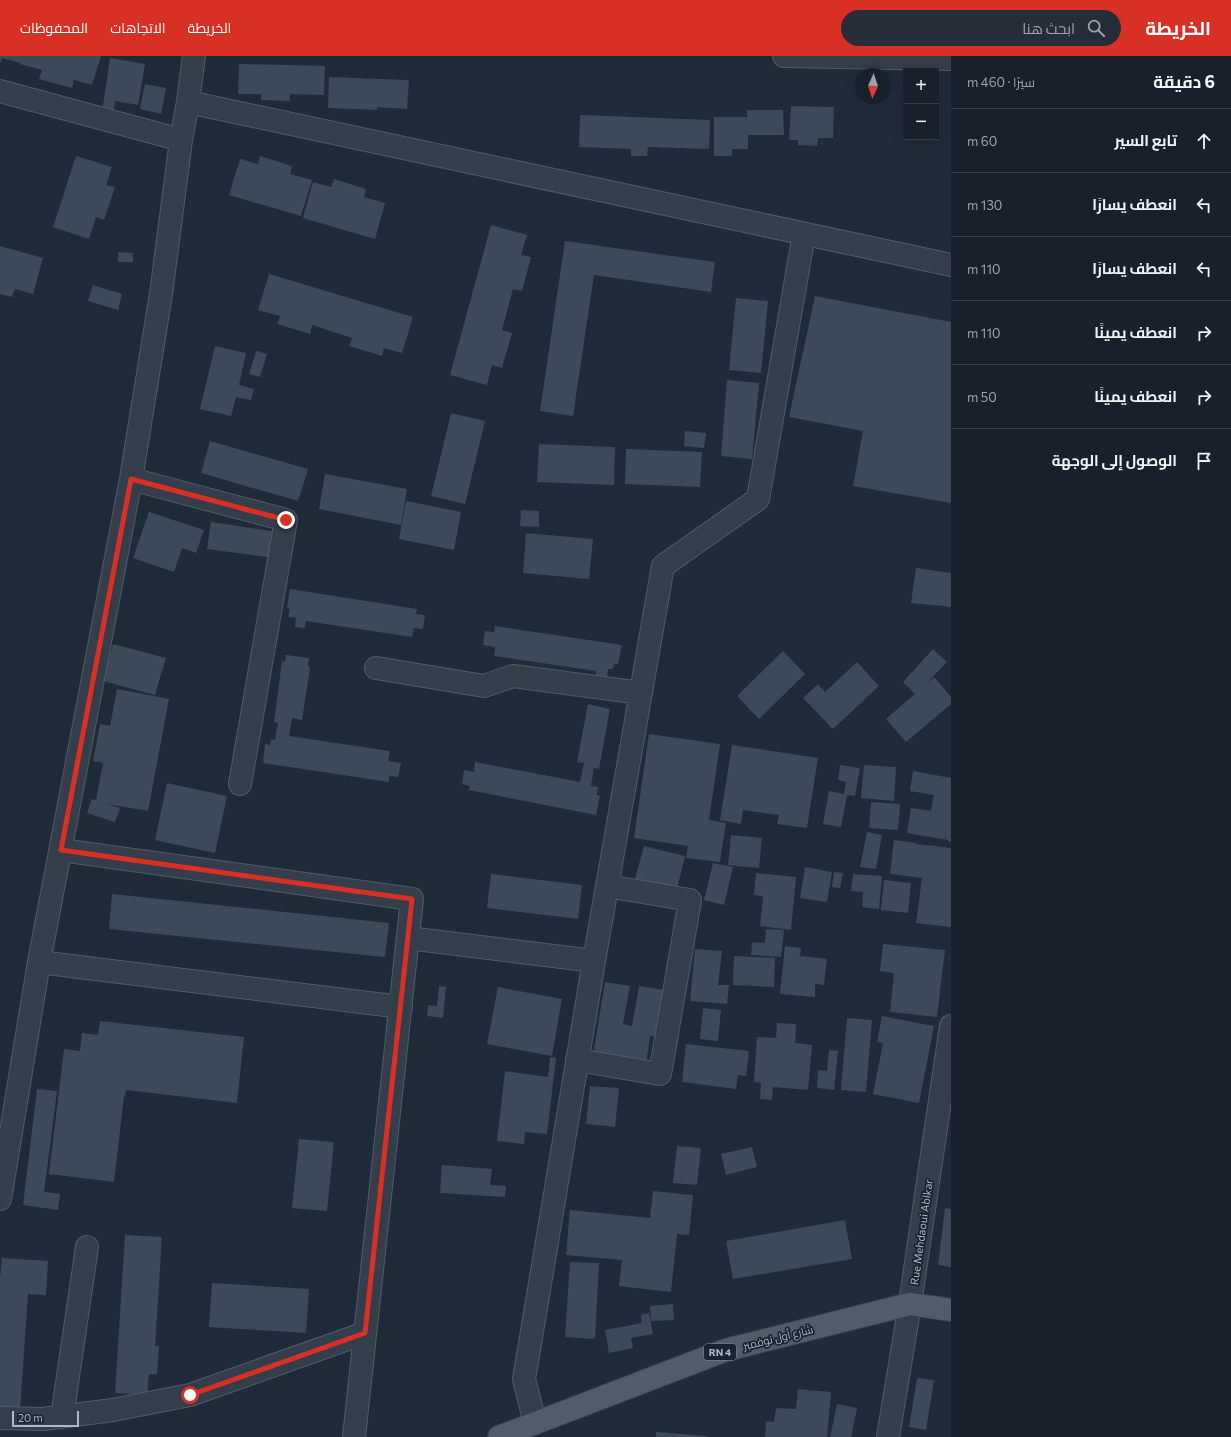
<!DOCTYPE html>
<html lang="ar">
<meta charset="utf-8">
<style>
:root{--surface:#18202c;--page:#252d38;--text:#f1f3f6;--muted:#9fa3a9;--line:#363e48;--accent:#d93025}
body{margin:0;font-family:Commissioner,Cairo,sans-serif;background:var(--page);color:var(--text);direction:rtl}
.controls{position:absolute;right:12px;top:12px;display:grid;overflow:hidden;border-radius:0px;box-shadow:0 2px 10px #0003}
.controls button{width:36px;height:36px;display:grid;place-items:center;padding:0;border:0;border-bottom:1px solid var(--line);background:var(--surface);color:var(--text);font:20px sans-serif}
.compass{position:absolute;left:855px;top:12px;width:36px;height:36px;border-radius:50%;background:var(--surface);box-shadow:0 2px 10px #0003;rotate:183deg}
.scale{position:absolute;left:12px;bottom:10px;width:67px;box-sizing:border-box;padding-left:4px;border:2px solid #aeb8c6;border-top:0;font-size:11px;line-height:14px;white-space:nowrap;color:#aeb8c6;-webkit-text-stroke:3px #19222f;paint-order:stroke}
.stop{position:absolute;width:12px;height:12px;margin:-9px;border:3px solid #d93025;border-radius:50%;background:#fff}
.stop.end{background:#d93025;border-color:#fff;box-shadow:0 1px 4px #0008}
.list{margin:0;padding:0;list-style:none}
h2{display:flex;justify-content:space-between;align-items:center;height:52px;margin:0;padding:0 16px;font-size:17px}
h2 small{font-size:13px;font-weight:400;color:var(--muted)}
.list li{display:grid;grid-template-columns:26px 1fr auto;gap:12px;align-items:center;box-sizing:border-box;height:64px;padding:0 16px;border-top:1px solid var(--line)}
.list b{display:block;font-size:15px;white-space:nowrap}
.list em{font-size:13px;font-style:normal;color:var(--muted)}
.icon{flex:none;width:22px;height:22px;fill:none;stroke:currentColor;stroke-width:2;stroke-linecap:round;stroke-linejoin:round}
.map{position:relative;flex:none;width:951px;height:1381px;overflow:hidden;direction:ltr}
header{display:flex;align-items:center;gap:24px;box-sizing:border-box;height:56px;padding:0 20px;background:var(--accent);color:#fff}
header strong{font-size:19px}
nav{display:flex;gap:22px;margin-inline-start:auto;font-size:14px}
.search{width:280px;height:36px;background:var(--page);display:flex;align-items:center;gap:10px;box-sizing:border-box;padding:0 14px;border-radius:22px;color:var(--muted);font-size:15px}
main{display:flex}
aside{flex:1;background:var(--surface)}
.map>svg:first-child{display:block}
.building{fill:#3c4959}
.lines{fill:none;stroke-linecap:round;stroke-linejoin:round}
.minor-casing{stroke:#515b68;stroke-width:24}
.major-casing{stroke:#3d4653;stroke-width:24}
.minor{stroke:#343d4a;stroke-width:22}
.major{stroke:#515c6a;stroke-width:22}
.route{stroke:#d93025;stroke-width:5}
.labels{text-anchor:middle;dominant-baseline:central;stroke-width:3.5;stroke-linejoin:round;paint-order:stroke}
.shield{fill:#19222f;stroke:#818b99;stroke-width:1}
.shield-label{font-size:10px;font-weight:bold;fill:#aeb8c6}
.street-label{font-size:11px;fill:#aeb8c6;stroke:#19222f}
</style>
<header>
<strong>الخريطة</strong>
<div class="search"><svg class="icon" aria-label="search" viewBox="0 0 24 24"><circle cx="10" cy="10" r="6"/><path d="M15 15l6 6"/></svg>ابحث هنا</div>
<nav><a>الخريطة</a><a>الاتجاهات</a><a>المحفوظات</a></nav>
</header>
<main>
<aside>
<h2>6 دقيقة<small>سيرًا · 460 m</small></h2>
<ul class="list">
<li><svg class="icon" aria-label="ahead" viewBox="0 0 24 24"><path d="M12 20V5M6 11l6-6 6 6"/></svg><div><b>تابع السير</b></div><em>60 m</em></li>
<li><svg class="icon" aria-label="left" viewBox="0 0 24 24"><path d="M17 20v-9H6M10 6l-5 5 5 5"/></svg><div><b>انعطف يسارًا</b></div><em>130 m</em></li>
<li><svg class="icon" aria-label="left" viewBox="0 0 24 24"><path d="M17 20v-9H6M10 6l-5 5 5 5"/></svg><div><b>انعطف يسارًا</b></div><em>110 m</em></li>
<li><svg class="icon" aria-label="right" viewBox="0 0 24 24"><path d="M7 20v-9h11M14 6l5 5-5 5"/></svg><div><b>انعطف يمينًا</b></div><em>110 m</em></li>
<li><svg class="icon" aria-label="right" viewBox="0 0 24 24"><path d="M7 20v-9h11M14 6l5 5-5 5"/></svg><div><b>انعطف يمينًا</b></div><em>50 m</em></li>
<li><svg class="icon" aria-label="arrive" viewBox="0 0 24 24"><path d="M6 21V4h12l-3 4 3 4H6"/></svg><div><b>الوصول إلى الوجهة</b></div></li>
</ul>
</aside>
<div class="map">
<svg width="951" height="1381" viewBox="0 0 951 1381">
<rect width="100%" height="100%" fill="#202b3a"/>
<path class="building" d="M0,0H101L92,29L74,24L72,32L39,23L42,14L20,8L21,7L2,2L0,8Z
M110,2L145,8L138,49L115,45L113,59L102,57Z
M239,8L325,10L324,39L290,38V45L261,44V38H238Z
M329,21L409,24L407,53L377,51V54L328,52Z
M145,28L166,32L161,58L140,53Z
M791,50L834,51L833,82H818L817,90L798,89V84H789Z
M747,54H783L784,79H748V93H732V100H714V61H747Z
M580,59L710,64L709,93L648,91L647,100H631V93L579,91Z
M76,100L112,111L106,129L115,131L104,164L96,161L89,183L53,171Z
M260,100L292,110L290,118L312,124L301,160L229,139L240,103L258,108Z
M334,123L366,133L364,141L385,147L375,183L303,162L313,126L331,131Z
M491,169L527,179L521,199L531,201L522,235L513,233L502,274L512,277L502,312L492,309L487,329L450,319Z
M565,185L715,206L711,236L594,219L573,360L540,355Z
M0,190L43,202L33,238L15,233L12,241L0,238Z
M118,196L133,197V206H118Z
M269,218L413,261L402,297L384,292L382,300L349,290L352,282L330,275L312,269L310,278L277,268L280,260L258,254Z
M93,229L122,238L118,254L88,245Z
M815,240L951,266V447L853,430L863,375L789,361Z
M736,242L768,245L761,317L729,314Z
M215,290L246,297L239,329L254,333L251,344L236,341L231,360L200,353Z
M256,295L267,298L260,321L249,318Z
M727,324L759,327L752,403L721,400Z
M451,357L485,365L465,448L431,440Z
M685,375L706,377L704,392L684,390Z
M210,385L308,413L298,445L201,417Z
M539,388L615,391L614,429L537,426Z
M626,393L702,396L700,431L625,428Z
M325,418L407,433L401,469L319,453Z
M406,445L461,456L454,494L399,483Z
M521,454L539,455V471L520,470Z
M149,456L204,474L196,497L182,492L174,516L133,502Z
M211,466L278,476L274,502L207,493Z
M526,477L593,483L589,523L523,517Z
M916,512L951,517V551L911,547Z
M290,533L417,553L416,558L425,559L423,573L414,572L412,581L306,565L305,572L295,571L296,562L288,561L290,553L287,552Z
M495,570L622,589L618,608H614L613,613H608L607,623L595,621L596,615L494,600L495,591L483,589L485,575L494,576Z
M113,588L166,602L155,639L103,625Z
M933,593L947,606L925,629L934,621L951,641V648L906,686L886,663L915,638L903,626Z
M783,595L805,618L759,663L737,640Z
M286,599L309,602L308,609L310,612L302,664L292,662L289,680L390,695L388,705L401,707L398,721L389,720V726L263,707L265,688L270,689L271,683L275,684L278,667L274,666L282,605L285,606Z
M857,606L879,630L833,673L803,642L818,628L825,636Z
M117,633L169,643L148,755L107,748L120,752L115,766L87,757L92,743L96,744L103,707L93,705L100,668L110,670Z
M588,648L610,653L599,713L594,712L591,730L598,731L597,739L600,740L596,759L469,734L470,730L462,728L464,714L474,716L475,706L580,726L584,707L577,706Z
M649,678L720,688L709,764L726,767L720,806L686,802L688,790L634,782Z
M732,689L818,702L807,772L777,768L779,759L743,754L741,768L720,764Z
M840,709L860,712L855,740L847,739L841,771L823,768L829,735L844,738L846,726L838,724Z
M864,709L896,711L894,745L861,742Z
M913,715L951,722V786L948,785V784L907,777L911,752L931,755L934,739L910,735Z
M167,727L227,740L215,797L155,784Z
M871,746L900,748L898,774L869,772Z
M867,776L882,779L876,813L860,811Z
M731,779L762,782L759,812L728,809Z
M894,784L916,787V788L951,792V871L916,867L922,822L890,818Z
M644,790L685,800L677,833L635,823Z
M713,807L733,811L724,849L704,844Z
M805,811L832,816L827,846L800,842Z
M834,816L843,817L840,832L832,831Z
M756,817L796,821L791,874L760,870L763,840L754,839Z
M491,818L582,829L578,863L487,852Z
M853,818L882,820L879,853L862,851L863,836L851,835Z
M884,824L911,827L908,857L881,854Z
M112,838L389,867L385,901L109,873Z
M766,873L784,874L781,901L751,899L752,886L765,887Z
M883,888L945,894L937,961L890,956L894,917L880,915Z
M785,890L801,892L800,900L827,903L824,929L815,928V941L780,938Z
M695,893L722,895L718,929H729L727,948L690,945Z
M734,900L775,902L774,931L733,929Z
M605,926L630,930L623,968L632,970L639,930L669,935L662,982L650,980L646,1008L593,1000Z
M439,930L446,931L443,962L427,960L428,949L437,950Z
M498,931L562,943L552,1000L487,988Z
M703,952L721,954L718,985L700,983Z
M882,960L934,970L919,1047L873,1038L883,987L877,986Z
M847,962L872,964L866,1036L841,1034Z
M100,965L244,981L237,1047L126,1034L125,1040H124L114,1126L49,1118L64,993L80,995L82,977L98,979Z
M777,967L796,968L795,987L812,989L808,1034L773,1031L772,1044L760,1043L761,1027L754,1026L757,981L776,982Z
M686,988L749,995L746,1020L738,1019L736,1033L682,1026Z
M829,994L838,995L834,1034L817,1032L818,1014L827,1015Z
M550,1001L556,1002L547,1078L525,1076L524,1088L497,1085L505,1015L548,1021Z
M590,1030L619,1032L615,1071L586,1068Z
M37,1033L57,1035L44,1136L60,1138L58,1154L23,1149Z
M299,1083L334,1086L327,1155L292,1152Z
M677,1090L701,1092L697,1129L673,1127Z
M752,1091L757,1111L726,1119L721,1098Z
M442,1109L492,1113L490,1129L506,1130L505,1141L440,1137Z
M653,1135L693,1139L689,1179L677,1178L671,1236L619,1230L622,1204L566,1199L570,1154L650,1162Z
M945,1152L951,1153V1211L938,1209Z
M845,1164L852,1203L733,1223L726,1185Z
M125,1179L162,1181L155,1290H159L157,1318H149L147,1339L115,1337Z
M2,1202L48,1205L46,1239L28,1238L20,1354L0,1352V1222Z
M570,1206L599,1207L595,1283L565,1281Z
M212,1227L309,1233L306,1277L209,1271Z
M673,1248L674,1264L651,1265L650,1250Z
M649,1257L653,1278L631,1282L633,1292L609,1297L605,1274L642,1267L641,1259Z
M917,1322L934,1324L926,1374L909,1371Z
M798,1333L831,1336L827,1381H765L766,1365L774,1366L776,1352L796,1353Z
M837,1348L857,1352L851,1381H830Z
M656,1376L707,1380V1381H656Z"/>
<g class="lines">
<defs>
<path id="minor" d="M784,0L951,3
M0,35L181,84
M188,46L194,0
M131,423L286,464L240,728
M376,612L484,630L513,620L641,637
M61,794L412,843L354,1381
M408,882L594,905
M39,906L401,951
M577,1004L660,1018L690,844L607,830
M0,1143L39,906L131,423L161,238L181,84L188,46L951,209
M62,1361L87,1191
M0,1362L43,1363L113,1354L190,1339L365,1277
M535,1367L524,1323L594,905L663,510L758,443L804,178
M888,1381L910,1248L951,970"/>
<path id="major" d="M499,1381L726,1294L910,1248L951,1254"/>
</defs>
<use href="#minor" class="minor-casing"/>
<use href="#major" class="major-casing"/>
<use href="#minor" class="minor"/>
<use href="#major" class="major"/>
</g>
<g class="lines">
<path class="route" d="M190,1339L365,1277L412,843L61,794L131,423L286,464"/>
</g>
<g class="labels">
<rect class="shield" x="704" y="1288" width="32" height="16" rx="3"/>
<g class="shield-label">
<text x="720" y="1296">RN 4</text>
</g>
<g class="street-label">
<text transform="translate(921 1176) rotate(-82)">Rue Mehdaoui Ablkar</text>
<text transform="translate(778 1281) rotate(-14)">شارع أول نوفمبر</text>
</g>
</g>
</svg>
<div class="controls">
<button>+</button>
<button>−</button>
</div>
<svg class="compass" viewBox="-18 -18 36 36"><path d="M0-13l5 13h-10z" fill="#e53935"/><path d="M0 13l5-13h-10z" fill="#9fa3a9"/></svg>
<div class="scale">20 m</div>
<div class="stop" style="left:190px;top:1339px"></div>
<div class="stop end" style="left:286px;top:464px"></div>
</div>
</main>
